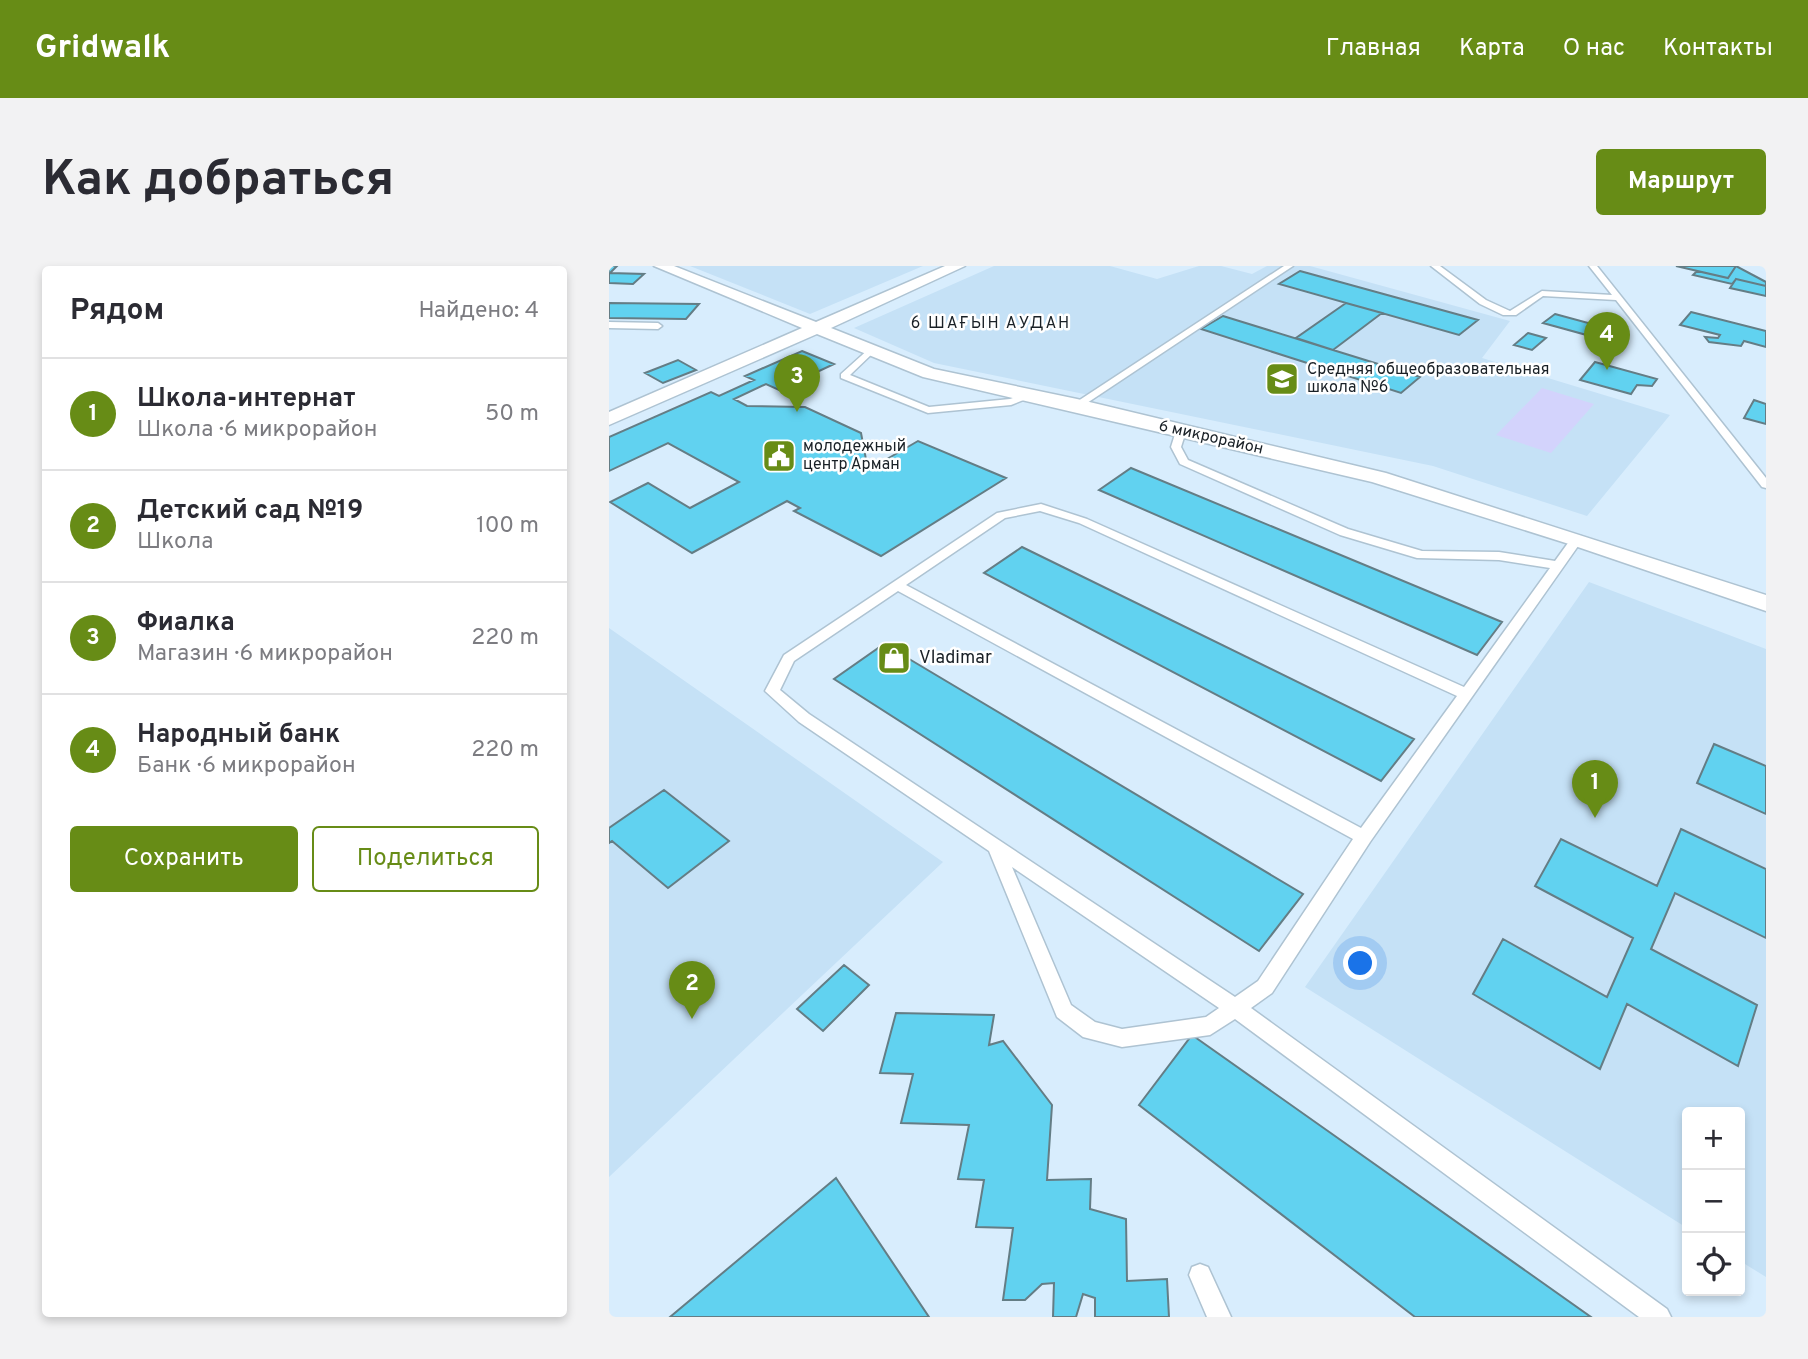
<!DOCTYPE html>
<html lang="ru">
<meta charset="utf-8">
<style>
:root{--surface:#fff;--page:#f2f2f3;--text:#2b2b33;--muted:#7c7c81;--line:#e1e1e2;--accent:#678c16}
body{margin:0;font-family:Overpass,sans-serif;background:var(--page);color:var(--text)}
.controls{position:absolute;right:21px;bottom:21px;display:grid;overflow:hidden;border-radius:7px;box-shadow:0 4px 10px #0003}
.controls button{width:63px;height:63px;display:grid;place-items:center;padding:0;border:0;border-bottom:2px solid var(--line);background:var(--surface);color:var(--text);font:35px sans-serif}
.you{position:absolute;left:752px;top:698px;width:24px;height:24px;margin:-18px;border:5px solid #fff;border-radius:50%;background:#1a73e8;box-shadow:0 0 0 10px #1a73e833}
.badge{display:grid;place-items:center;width:46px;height:46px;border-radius:50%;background:var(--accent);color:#fff;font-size:23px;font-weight:700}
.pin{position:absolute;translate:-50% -58px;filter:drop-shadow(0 2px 4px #0008)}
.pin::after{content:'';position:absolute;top:37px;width:24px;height:21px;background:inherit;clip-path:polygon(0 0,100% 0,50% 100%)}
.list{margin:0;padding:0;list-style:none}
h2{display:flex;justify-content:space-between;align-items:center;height:91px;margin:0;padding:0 28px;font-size:30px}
h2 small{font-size:23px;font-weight:400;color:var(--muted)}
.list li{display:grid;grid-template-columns:46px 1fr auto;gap:21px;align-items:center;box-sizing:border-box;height:112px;padding:0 28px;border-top:2px solid var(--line)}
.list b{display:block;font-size:26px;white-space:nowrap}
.list p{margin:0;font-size:23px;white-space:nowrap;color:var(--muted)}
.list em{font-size:23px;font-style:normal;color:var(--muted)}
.actions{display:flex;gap:14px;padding:21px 28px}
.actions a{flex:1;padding:16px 0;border:2px solid var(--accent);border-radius:7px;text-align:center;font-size:24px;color:var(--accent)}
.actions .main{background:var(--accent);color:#fff}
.icon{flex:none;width:38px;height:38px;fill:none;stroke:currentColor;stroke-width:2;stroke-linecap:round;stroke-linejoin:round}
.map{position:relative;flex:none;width:1157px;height:1051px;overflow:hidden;border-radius:7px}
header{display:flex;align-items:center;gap:42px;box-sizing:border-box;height:98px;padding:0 35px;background:var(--accent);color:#fff}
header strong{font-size:33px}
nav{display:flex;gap:38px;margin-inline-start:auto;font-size:24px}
.intro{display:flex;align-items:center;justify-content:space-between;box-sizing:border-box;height:168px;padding:0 42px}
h1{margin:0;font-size:49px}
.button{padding:18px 32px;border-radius:7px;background:var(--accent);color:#fff;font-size:24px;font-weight:700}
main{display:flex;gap:42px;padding:0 42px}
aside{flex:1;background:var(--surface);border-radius:7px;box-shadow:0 4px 10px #0003}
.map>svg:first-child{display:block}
.built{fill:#c5e1f6}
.green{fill:#d3d3fc}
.building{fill:#61d2f0;stroke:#647d85;stroke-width:2}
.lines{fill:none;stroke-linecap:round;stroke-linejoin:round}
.lane-casing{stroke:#aec3d2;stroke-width:3}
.street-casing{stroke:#aec3d2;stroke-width:3}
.lane{fill:#fff;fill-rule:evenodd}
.street{fill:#fff;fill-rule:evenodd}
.labels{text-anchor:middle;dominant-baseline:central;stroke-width:5;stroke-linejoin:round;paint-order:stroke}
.far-neighbourhood-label{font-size:16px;letter-spacing:2px;fill:#192026;stroke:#fff}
.far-poi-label{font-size:16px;fill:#192026;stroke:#fff;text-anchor:start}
.far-street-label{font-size:16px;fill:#192026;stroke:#fff}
.poi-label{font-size:18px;fill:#192026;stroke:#fff;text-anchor:start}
</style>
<header>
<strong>Gridwalk</strong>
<nav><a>Главная</a><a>Карта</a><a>О нас</a><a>Контакты</a></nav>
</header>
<div class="intro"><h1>Как добраться</h1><a class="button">Маршрут</a></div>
<main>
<aside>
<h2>Рядом<small>Найдено: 4</small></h2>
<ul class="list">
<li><span class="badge">1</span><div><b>Школа-интернат</b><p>Школа · 6 микрорайон</p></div><em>50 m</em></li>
<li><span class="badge">2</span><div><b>Детский сад №19</b><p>Школа</p></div><em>100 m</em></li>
<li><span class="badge">3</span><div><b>Фиалка</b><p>Магазин · 6 микрорайон</p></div><em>220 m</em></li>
<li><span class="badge">4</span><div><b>Народный банк</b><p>Банк · 6 микрорайон</p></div><em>220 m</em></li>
</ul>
<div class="actions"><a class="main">Сохранить</a><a>Поделиться</a></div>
</aside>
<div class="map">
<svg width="1157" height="1051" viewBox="0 0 1157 1051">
<rect width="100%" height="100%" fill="#d8edfd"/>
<path class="built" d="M81,0H314L201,48Z
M385,0H501L548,13L590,0H612L643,8L658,0H701L901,55L873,92L1061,149L978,250L824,200L325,97L245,62Z
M980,316L1157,383V1011L1131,995V846H1078V962L696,721Z
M0,362L334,596L0,911Z"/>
<path class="green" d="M933,122L985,138L942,187L887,169Z"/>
<path class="building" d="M0,0H8L1,7L35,8L24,18L0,17Z
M1067,0H1127L1119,12Z
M1127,0L1157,16V20L1127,13L1123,18L1084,9L1088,5L1119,12Z
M691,5L869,54L850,69L670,18Z
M1127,13L1157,20V30L1121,22Z
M0,37L90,38L77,53L0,52Z
M737,37L773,47L724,84L687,72Z
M1082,46L1157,65V81L1135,75L1132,80L1100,76L1096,71L1109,72L1111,69L1071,59Z
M946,48L994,61L985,71L934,57Z
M614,50L724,84L811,111L792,127L592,63Z
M919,67L937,72L923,84L905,79Z
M193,85L225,98L170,124L157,118L125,133L138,140L196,141L252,167L259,204L309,175L397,212L272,290L185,245L191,242L178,235L83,287L1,236L39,217L81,242L130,216L59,177L0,205V171L102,126L110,130L145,114L136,110Z
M69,94L87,104L54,117L36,107Z
M986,96L1048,113L1043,120L1028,119L1022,128L971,114Z
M1145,134L1157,138V158L1135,152Z
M522,202L893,356L868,389L490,224Z
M413,281L805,473L772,515L375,307Z
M275,378L694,628L650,685L225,413Z
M1105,478L1157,500V548L1088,517Z
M55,524L120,575L59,622L3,575L0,577V562Z
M1072,563L1157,603V672L1066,627L1042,683L1148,739L1129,800L1018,738L991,803L864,728L894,673L998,731L1024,672L926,620L952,573L1048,620Z
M235,699L260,719L214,765L188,743Z
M287,747L385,749L380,779L394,775L443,839L438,914L482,913L481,943L517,953L518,1015L558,1013L560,1051H486V1032L474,1028L467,1051H444L445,1017L433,1018L416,1034H394L404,962L367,961L375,914L349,913L360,859L292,857L304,808L271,807Z
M583,769L982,1051H806L530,839Z
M227,912L320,1051H61Z"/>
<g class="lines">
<defs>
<path id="lane" d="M675,0H684L472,141L463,139Z
M822,0H831L877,34L901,45L933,25L1003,29L980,0H988L1157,212V222L1153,221L1007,34L934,30L907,49H894L871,38Z
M0,56L49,57L53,60L49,63L0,62Z
M262,81L265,82V86L241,109L320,141L401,133L422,126L427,129L402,139L319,147L232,112V108Z
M572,162L577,165L572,181L579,194L739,263L813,285L890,286L946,295L964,270H972L974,273L761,576L663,727L642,742L1058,1043L1062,1051H1030L626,753L601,769L513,781L474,771L448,751L380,585L190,456L156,425L175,389L388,247L432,238L478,253L855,421L941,302L890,294L808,292L731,269L571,198L562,181L567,165ZM431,245L470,257L848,430L752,562L297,319L396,252ZM289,325L744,573L649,715L626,731L200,448L171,424L185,395ZM403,601L610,742L597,751L513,763L486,756L462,739Z
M591,998L599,1001L622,1051H598L580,1009L583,1001Z"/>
<path id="street" d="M45,0H65L207,56L336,0H356L222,62L325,103L468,133L777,207L1157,329V345L960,278L763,216L314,111L208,68L0,159V146L193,62Z"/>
</defs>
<use href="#lane" class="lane-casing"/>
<use href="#street" class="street-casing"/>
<use href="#lane" class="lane"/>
<use href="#street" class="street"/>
</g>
<defs>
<symbol id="school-square" viewBox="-11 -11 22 22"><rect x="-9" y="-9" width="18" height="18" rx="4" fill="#678c16" stroke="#fff"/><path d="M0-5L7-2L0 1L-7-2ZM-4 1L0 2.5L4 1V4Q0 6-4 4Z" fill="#fff"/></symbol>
<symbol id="civic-square" viewBox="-11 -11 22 22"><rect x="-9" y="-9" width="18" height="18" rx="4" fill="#678c16" stroke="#fff"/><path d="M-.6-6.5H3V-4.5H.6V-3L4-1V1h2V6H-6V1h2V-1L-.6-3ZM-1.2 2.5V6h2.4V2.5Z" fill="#fff"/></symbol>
<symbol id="shop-square" viewBox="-11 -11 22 22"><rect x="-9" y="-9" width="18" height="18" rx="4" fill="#678c16" stroke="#fff"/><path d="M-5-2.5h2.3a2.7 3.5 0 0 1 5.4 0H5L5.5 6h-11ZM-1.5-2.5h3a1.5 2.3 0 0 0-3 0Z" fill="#fff"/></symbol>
</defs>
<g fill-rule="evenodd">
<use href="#school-square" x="654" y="94" width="38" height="38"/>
<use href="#civic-square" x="151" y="171" width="38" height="38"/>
<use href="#shop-square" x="266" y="373" width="38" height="38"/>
</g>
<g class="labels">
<g class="far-neighbourhood-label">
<text x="382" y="58">6 ШАҒЫН АУДАН</text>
</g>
<g class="far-poi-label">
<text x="698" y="104">Средняя общеобразовательная<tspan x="698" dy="18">школа №6</tspan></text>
<text x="194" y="181">молодежный<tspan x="194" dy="18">центр Арман</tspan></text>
</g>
<g class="far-street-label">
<text transform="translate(602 172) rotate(13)">6 микрорайон</text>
</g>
<g class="poi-label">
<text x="310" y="392">Vladimar</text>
</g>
</g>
</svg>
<div class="controls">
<button>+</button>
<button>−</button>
<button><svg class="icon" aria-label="locate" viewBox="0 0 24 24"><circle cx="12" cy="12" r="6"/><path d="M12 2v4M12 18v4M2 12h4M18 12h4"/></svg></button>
</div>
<div class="you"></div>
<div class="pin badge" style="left:986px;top:552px">1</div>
<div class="pin badge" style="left:83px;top:753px">2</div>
<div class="pin badge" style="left:188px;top:146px">3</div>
<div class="pin badge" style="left:998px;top:104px">4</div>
</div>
</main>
